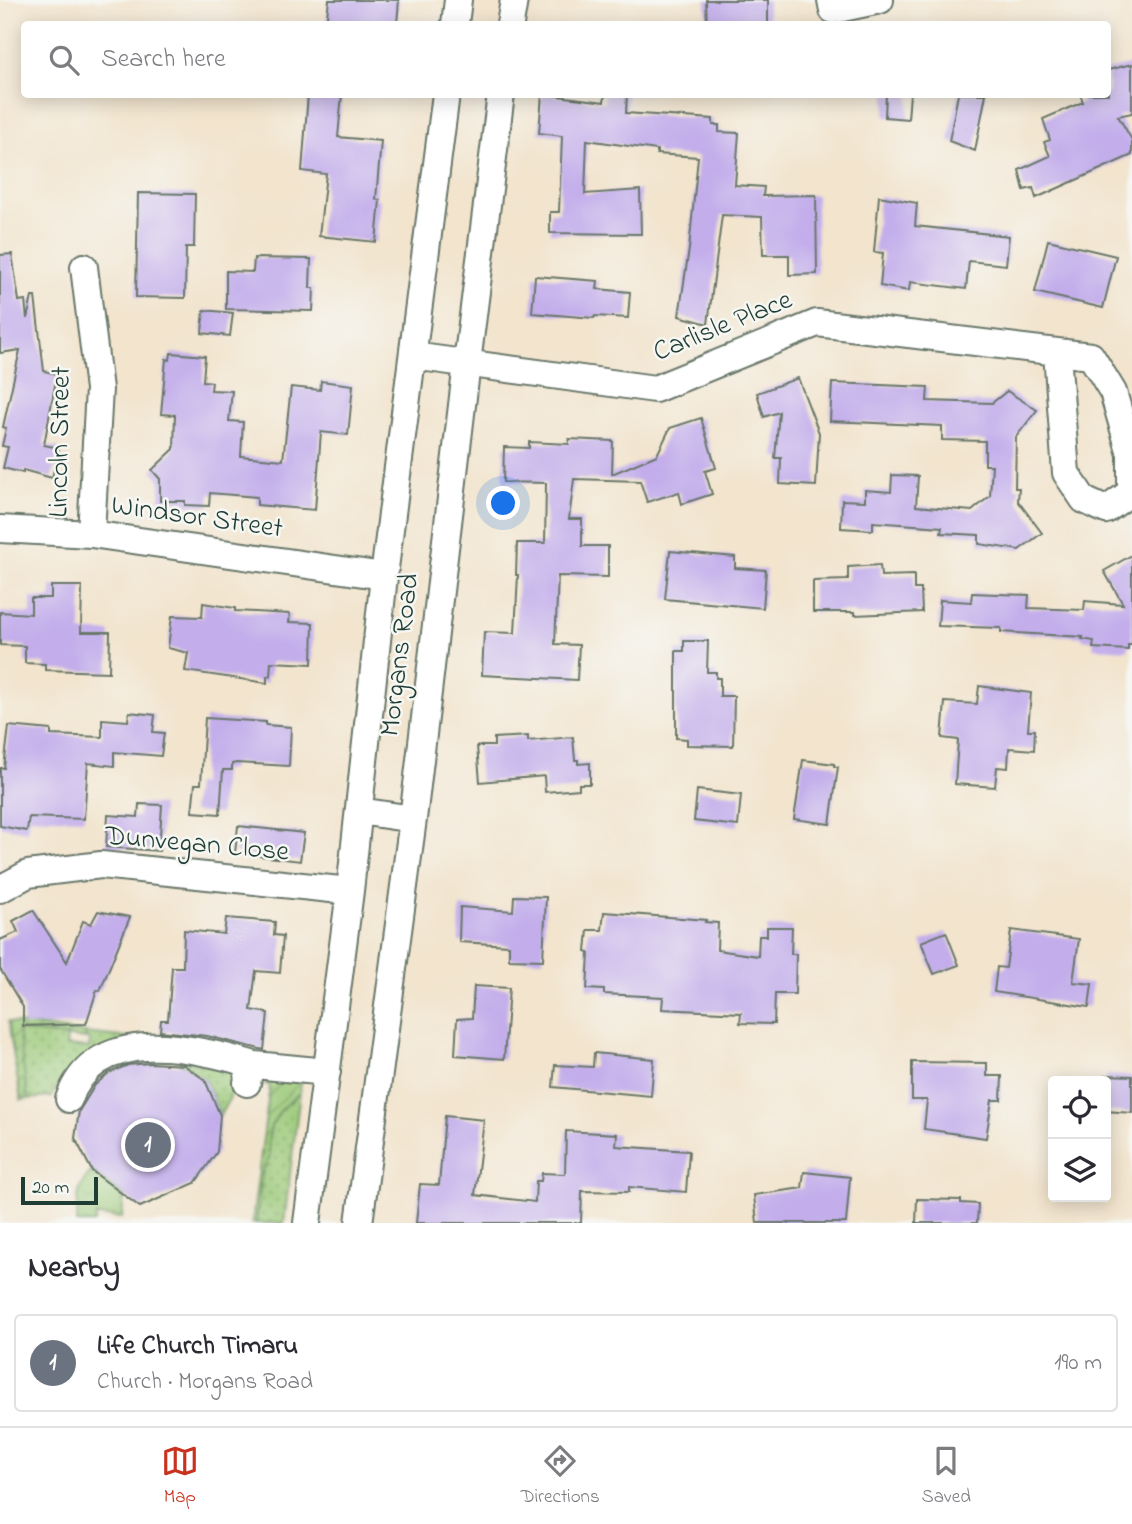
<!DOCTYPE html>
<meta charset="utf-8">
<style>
:root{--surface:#fff;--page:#f7f7f7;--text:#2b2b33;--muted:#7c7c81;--line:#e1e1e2;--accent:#c8321e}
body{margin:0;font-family:"Indie Flower",sans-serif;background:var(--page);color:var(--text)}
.controls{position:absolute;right:21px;bottom:21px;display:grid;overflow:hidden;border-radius:7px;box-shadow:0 4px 18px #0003}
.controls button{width:63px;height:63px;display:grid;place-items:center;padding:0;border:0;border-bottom:2px solid var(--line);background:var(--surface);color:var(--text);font:35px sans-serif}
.scale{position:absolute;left:21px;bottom:18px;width:77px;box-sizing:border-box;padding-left:7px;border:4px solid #1f3d34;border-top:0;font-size:19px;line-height:24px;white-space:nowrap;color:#1f3d34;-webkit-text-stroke:5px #f6f6f2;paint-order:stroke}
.you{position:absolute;left:504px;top:504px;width:24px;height:24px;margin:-18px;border:5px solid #fff;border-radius:50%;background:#1a73e8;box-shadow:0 0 0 10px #1a73e833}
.badge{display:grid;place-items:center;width:46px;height:46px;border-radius:50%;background:var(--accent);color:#fff;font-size:23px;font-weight:700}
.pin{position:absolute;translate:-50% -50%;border:4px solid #fff;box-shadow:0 2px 7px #0006}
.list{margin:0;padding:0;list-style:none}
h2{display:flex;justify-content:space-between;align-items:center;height:91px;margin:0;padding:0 28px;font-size:30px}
h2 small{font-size:23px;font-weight:400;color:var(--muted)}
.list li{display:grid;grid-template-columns:46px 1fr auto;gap:21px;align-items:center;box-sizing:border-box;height:98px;margin:0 14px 14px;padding:0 14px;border:2px solid var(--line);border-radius:7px}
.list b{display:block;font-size:26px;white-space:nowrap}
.list p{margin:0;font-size:23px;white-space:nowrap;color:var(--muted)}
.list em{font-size:23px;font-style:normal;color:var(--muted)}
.icon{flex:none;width:38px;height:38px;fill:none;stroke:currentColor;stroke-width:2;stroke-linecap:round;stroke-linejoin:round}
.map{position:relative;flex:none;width:1132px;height:1223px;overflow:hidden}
.search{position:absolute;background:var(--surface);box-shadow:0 4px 18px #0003;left:21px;right:21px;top:21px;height:77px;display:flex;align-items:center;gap:18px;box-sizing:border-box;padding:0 24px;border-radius:7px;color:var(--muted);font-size:26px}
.sheet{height:203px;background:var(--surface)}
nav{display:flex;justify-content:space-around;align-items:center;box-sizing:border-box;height:98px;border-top:2px solid var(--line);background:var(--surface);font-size:19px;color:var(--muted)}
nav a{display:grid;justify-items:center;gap:4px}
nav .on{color:var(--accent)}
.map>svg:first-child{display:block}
.grass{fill:url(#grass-dots);stroke:#5d8356;stroke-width:2}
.park{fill:url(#park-tufts);stroke:#5d8356;stroke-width:2}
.garden{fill:url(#garden-furrows);stroke:#5d8356;stroke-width:2}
.building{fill:#c3aeeb}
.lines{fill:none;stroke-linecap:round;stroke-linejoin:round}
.minor-casing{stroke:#69776a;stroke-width:30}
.minor{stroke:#fff;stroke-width:26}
.labels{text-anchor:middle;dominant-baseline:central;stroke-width:5;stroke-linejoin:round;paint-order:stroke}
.street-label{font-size:28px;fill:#1f3d34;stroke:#f6f6f2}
</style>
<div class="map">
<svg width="1132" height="1223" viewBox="0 0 1132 1223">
<defs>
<pattern id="grass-dots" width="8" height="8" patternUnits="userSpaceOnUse" patternTransform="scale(1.75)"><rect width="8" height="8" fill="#9bc978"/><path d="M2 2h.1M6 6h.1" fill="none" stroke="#7ea463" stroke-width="1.8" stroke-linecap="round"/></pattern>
<pattern id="park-tufts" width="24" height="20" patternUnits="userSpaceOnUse" patternTransform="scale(1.75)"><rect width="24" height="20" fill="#9bc978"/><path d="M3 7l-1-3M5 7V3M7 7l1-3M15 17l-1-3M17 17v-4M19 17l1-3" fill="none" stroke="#7ea463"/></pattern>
<pattern id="garden-furrows" width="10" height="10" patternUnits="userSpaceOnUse" patternTransform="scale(1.75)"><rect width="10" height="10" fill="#9bc978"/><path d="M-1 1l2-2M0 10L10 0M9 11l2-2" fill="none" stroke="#7ea463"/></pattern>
</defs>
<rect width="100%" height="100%" fill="#f6f6f2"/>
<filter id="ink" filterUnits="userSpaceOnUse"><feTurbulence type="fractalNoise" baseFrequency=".0143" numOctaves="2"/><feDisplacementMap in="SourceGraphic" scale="14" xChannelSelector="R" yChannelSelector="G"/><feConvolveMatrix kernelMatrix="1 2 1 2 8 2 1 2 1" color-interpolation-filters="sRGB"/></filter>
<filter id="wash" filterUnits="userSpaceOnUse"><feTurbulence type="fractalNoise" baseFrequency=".00686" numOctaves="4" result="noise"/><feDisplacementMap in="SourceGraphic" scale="28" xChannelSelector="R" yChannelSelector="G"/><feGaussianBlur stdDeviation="1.57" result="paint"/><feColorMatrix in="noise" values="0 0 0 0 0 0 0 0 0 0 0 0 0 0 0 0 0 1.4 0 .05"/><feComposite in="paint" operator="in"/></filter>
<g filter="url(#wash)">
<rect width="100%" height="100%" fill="#f2e4cd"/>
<path class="grass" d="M17,1030L67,1037L66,1046L89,1048L90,1040L86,1039V1033L149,1040C94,1051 83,1047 51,1097L28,1099Z
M174,1058L232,1071L237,1076L235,1089L220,1115L205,1080Z
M300,1092L284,1223H256L262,1172L270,1156L268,1141L271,1126L280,1111Z"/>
<path class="park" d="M92,1171L124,1195L122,1218L96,1216L95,1223H77C78,1201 75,1187 92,1171Z"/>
<path class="garden" d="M8,1022L86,1033V1039L18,1030L28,1099L21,1100Z
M302,1074L300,1092L280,1111L271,1126L268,1141L270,1156L262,1172L256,1223H252L270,1085L255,1083L254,1078Z"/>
<g id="blocks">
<path class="building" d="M329,0H399L397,24H326Z
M706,0H768V24H707Z
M1132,64V113L1118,116L1132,140V155L1036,198L1033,188L1024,190L1019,170L1050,156L1044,142L1050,140L1043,119L1083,102L1080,94H1108V70Z
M308,94H342L338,137L381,141L376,199L380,200L376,242L319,236L326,174L302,171Z
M542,94L604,102L605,94H627L626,113L713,119V125H719V132L739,133L735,185L764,187L763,196L816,195L817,274L789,275V255H763L762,217L722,215L708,324L679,316L689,249L698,157L657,154V150L587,140L585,194L640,190L641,234L550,233V212H559L562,136L539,133Z
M886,94H910L908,119L885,117Z
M958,94H986L975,151L949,141Z
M138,193L195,194L194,247H186L185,298L136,297Z
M879,196L917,203L915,226L1009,236L1006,265L969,261L966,289L910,282L909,291L880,286L883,253L874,252Z
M1048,240L1116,256L1103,308L1035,292Z
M12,254L19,301L25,300L27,319L32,297H35L44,371L57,374L44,445L59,448L52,478L23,470V473L3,468L8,447L2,446L6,428L3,427L20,350L0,353V255Z
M254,258L311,259L310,288H314L313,311L226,309V271L253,272Z
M535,276L598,281L597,289L630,292L628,318L595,316L594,318L532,313Z
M204,310L233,313L230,336L202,333Z
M171,353L205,356L203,381L212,382L211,390L232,391L229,421L243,422L241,456L283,460L291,387L320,390L321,381L353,385L348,435L321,432L315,510L257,505V497L210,493L209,506L185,505V501H160V479L152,470L174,449L175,415L161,414L166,359L170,360Z
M798,378L819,433L816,486L780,484L781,458H775L779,412L764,417L757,393Z
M832,383L928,387L927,401L992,403L1007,391L1037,410L1016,437L1015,488H1019L1018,501L1042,533L1019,550L979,544V535L941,533L942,527L873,522V530L841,528L842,500L865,501V490L891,492L892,475L918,476L916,506L972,511L990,496L992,465H985V441L942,440V426L830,421Z
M701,418L716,468L705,471L712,494L682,504L679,492L647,502L640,481L574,479L569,519H582V546H608V577L558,576L555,644L579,645L577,680L482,675L484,632L515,633L518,575H516L517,543H545L546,483L503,482L504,447L529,448V442L569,444V439L613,441L612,474L657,455L670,428Z
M670,551L735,557V568L766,570L763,608L665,599Z
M1132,555V645H1128V650L1093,648L1094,641L1082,639L1083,637L1001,632V628L938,626L940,600L971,602L972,593L1029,595L1028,608L1084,610L1085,601L1123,604L1104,571Z
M880,565L881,576L914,575V589H921L922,612L855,615V612H813V581L848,580V567Z
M51,586H82L81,632H110L109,672L45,670V664L25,663V646L0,645V612L31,614V598H51Z
M203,603L235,608V611L290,614L289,622L313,623L312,664L271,662L270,676H267V683L185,671L188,653L168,648L172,616L202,617Z
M684,641H708L707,672H716V678H720V696H734L733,746L687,745V739L676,738V651H684Z
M979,686L1031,693L1028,730H1035L1034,750L1009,748L1008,768L997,767L995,787L955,784L958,740L942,738L945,702L977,704Z
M129,712L155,715L153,732L164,733L161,756L114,752V766L88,763L84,819L29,817L27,831L0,826V768H4L9,726L51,730V735L102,737V719L128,721Z
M205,718L266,722V725L291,727L289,766L236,763L232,764V770H223L220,814L192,812L195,784H201Z
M528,736V741L573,737L575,760H578V764L590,763V784H579V789L545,792L544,776L480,782L477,746H494V738Z
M803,760L834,764V766L838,767L830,824L794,819Z
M697,790L741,795L738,826L694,821Z
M139,804L162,805L159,851L106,847L108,815L138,817Z
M238,826L304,833L300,861L235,853Z
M514,896L546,897L543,960L509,959V945L459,942L460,907L513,911Z
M33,910L67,962L83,921L91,924L98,911L130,917L100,991L97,990L86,1024L23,1026V1007L0,969V940L18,932L13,921Z
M604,912L706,920L705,922L718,923L717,950L758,956L759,936H767V927H792L791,954H796L795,994H775L774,1024L740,1023L741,1013L662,1009L663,997L604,994V990L587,989L589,953L586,952L588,930H602Z
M226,918L275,922L274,935L283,936L280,973L256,971L251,1010L268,1013L264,1050L207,1036L160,1031L161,1020H168L172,967H183L184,930L224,934Z
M1011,930L1079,939L1073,982L1092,984L1089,1007L994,992L997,967L1006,968Z
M946,932L959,965L934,974L921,942Z
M474,986L509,988L504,1059L455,1055L457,1019L472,1018Z
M594,1053L654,1059L651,1096L553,1087L555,1065L593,1067Z
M912,1062L987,1063V1076H1002L1001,1100H992L986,1138L924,1129L927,1100H912Z
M150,1063L184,1065L205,1080L220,1115L217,1152L195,1183L140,1207L92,1171L75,1138L79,1111L95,1085L109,1073L128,1065Z
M1106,1075L1132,1076V1113L1106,1111Z
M445,1116L484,1120L475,1195L535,1202L536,1181H541L542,1173L565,1174L566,1131L617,1134L616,1146L689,1151L686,1192L629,1187V1192L582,1191L581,1223H416L420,1184L439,1185Z
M804,1172L850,1177L846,1223H757L754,1195L802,1188Z
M917,1199L961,1200V1203L978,1204L977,1223H916Z"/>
</g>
</g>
<g filter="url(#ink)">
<use href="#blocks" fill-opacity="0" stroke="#69776a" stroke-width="2"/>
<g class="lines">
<defs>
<path id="minor" d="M831,0L833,10L880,0
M455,24L458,0
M510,24L514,0
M84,267L99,389L91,534
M413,356L655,389L817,323L1091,356L1113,392L1131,454V492L1106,510L1084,500L1066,473L1057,353
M0,529L91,534L384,576
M359,811L413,819
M0,889L28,874L101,865L350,891
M247,1083L250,1068L255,1065L327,1072
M69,1099C96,1023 195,1047 255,1065
M307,1223L350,891L384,576L446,94
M359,1223L413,819L467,363L501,94"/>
</defs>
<use href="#minor" class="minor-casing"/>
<use href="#minor" class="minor"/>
</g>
</g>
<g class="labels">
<g class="street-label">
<text transform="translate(723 327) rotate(-22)">Carlisle Place</text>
<text transform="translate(61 442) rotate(-89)">Lincoln Street</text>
<text transform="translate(197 518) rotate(8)">Windsor Street</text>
<text transform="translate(401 655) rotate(-83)">Morgans Road</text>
<text transform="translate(197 845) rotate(5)">Dunvegan Close</text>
</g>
</g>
</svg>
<div class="controls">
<button><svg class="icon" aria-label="locate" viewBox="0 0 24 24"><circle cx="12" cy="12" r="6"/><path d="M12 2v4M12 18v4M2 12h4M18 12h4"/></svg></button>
<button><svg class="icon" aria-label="layers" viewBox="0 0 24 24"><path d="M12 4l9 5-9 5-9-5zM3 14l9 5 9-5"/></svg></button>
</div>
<div class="scale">20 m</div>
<div class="you"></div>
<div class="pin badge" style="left:148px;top:1145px;background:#6b7280">1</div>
<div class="search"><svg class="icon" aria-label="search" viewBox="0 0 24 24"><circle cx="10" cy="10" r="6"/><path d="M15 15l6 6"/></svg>Search here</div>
</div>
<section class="sheet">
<h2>Nearby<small></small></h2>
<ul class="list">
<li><span class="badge" style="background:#6b7280">1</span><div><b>Life Church Timaru</b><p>Church · Morgans Road</p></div><em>190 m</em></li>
</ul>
</section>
<nav>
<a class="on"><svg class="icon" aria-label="map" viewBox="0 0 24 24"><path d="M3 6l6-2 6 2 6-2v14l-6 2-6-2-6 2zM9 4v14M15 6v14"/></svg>Map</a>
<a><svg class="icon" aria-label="directions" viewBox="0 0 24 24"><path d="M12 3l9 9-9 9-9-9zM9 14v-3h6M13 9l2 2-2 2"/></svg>Directions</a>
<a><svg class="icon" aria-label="saved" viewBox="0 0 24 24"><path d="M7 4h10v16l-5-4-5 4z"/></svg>Saved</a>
</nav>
